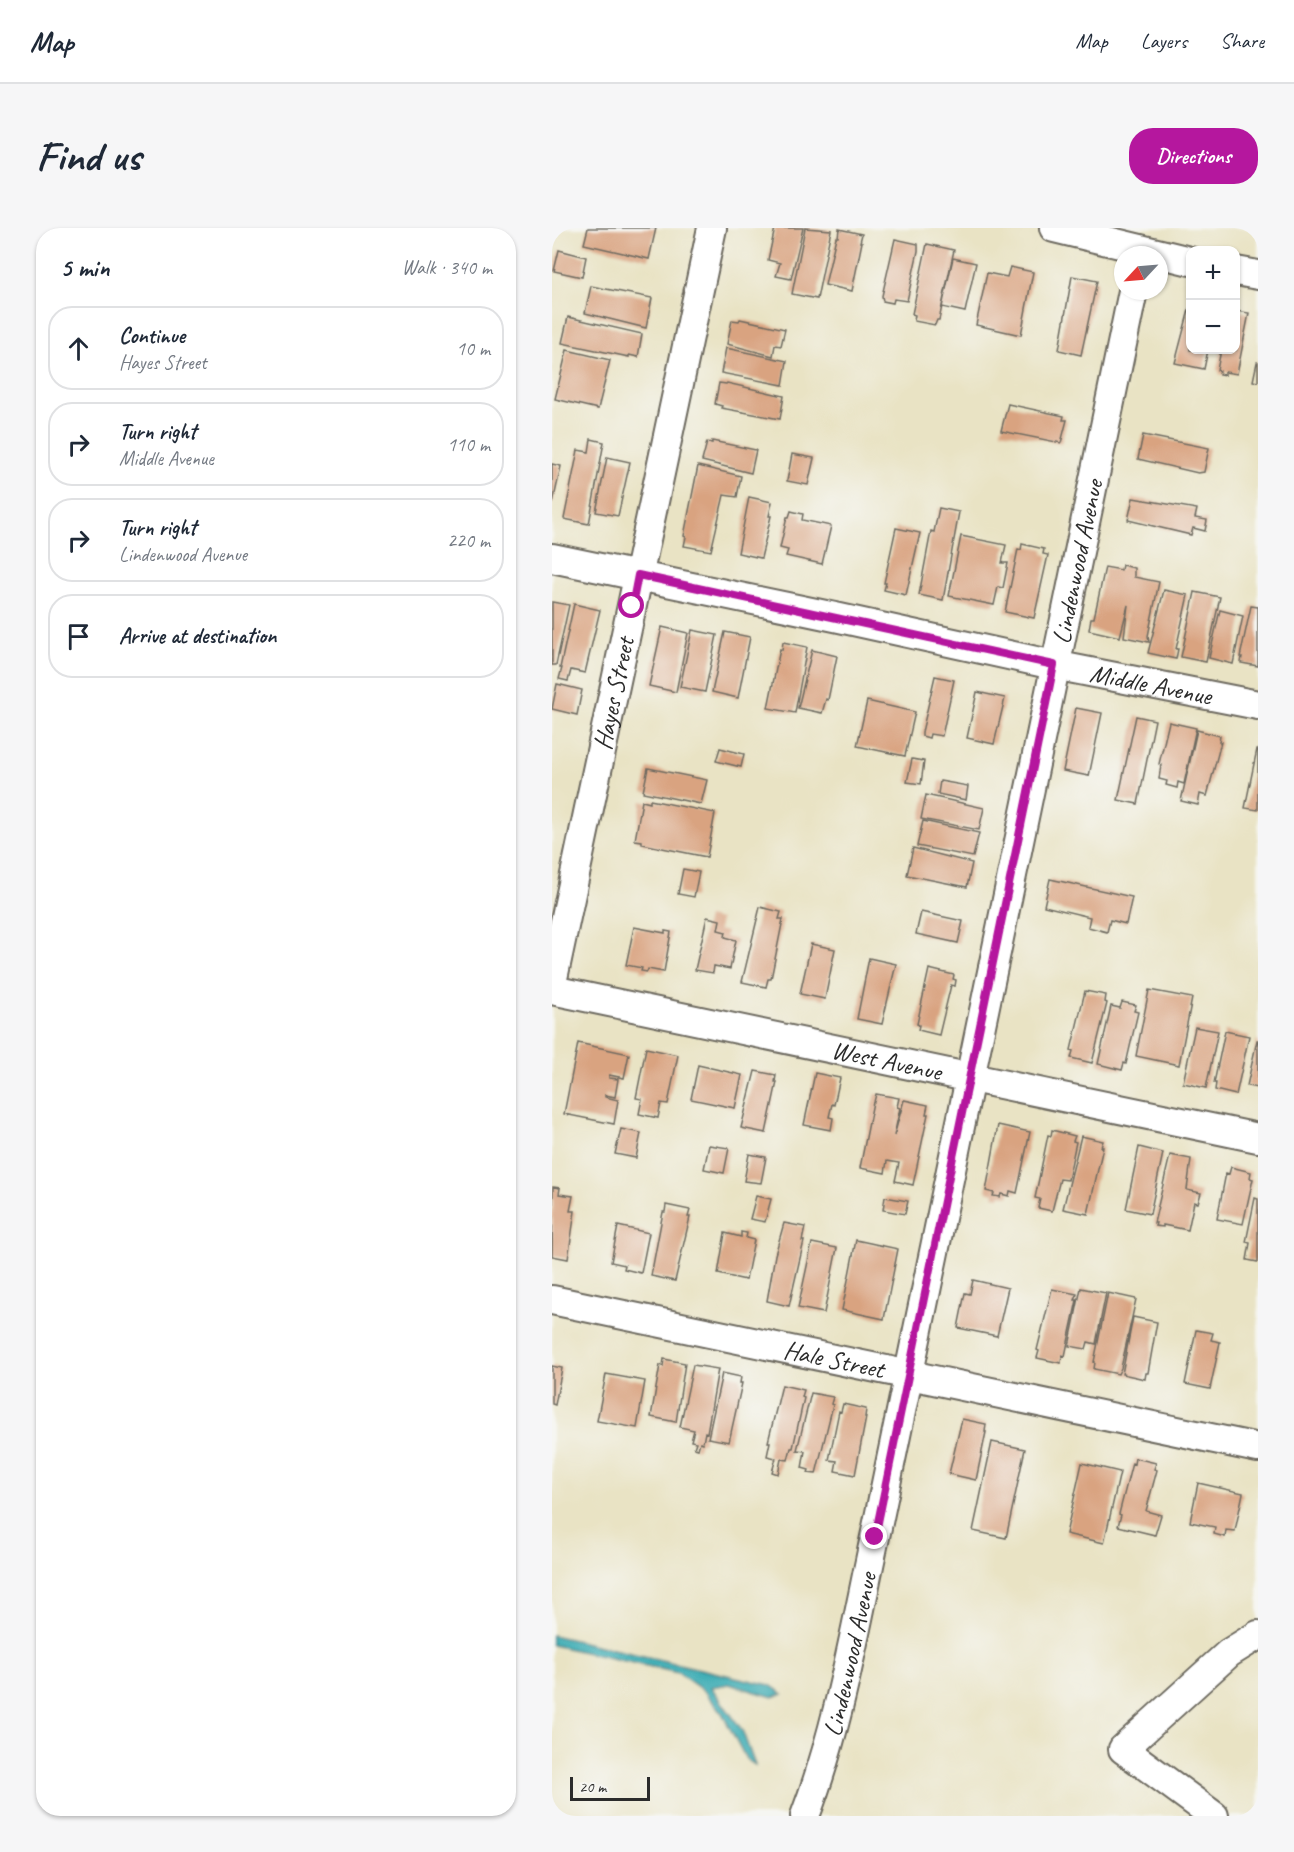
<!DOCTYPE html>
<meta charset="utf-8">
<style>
:root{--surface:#fff;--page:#f6f6f7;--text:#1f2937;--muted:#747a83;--line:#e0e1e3;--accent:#b5179e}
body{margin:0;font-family:Caveat,sans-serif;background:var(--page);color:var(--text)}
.controls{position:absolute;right:18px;top:18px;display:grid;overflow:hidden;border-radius:12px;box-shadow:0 2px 4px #0004}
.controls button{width:54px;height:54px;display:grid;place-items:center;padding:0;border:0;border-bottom:2px solid var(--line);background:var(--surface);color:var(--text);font:30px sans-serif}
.compass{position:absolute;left:562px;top:18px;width:54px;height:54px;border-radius:50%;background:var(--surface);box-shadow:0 2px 4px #0004;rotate:244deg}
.scale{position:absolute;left:18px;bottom:15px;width:80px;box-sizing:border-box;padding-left:6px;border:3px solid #2b2b2b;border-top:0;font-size:16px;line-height:21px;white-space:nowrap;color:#2b2b2b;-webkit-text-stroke:4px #f6f6f2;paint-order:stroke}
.stop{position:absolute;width:18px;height:18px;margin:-14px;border:4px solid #b5179e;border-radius:50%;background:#fff}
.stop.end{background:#b5179e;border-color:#fff;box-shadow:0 2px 6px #0008}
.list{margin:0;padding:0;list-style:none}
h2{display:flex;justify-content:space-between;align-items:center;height:78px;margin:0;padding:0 24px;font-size:26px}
h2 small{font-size:20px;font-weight:400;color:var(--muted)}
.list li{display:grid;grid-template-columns:39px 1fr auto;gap:18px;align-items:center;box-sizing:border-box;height:84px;margin:0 12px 12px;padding:0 12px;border:2px solid var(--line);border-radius:24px}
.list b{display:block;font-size:22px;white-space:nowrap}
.list p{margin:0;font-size:20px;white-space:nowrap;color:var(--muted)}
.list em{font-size:20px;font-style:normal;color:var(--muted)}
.icon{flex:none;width:33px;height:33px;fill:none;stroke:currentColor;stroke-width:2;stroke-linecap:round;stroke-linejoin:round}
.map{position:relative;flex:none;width:706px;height:1588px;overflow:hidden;border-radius:24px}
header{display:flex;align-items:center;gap:36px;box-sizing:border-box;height:84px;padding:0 30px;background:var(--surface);border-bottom:2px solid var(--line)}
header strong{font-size:28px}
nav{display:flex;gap:33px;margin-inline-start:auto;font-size:21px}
.intro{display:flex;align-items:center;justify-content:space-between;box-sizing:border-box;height:144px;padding:0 36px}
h1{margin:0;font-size:42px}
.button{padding:15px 27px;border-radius:24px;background:var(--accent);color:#fff;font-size:21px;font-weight:700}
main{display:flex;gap:36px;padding:0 36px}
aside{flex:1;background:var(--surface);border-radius:24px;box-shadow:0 2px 4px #0004}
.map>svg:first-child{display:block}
.water{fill:#3aacb4;stroke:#326c70;stroke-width:1.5}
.building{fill:#d9a380}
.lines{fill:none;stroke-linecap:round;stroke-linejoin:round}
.minor-casing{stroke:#6e6b61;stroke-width:32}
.minor{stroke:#fff;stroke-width:28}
.route{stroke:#b5179e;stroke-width:8}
.labels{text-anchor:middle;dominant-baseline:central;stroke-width:4.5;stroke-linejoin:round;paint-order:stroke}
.street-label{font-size:26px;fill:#2b2b2b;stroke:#f6f6f2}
</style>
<header>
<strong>Map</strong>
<nav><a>Map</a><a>Layers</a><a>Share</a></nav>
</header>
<div class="intro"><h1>Find us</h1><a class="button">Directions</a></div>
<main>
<aside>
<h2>5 min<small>Walk · 340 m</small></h2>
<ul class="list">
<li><svg class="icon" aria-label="ahead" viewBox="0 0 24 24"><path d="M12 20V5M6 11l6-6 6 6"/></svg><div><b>Continue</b><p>Hayes Street</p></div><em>10 m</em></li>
<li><svg class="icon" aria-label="right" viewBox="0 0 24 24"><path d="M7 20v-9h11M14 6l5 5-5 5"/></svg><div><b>Turn right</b><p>Middle Avenue</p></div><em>110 m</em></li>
<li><svg class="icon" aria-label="right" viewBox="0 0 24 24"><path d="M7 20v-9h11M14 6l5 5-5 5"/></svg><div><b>Turn right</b><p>Lindenwood Avenue</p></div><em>220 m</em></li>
<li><svg class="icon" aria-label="arrive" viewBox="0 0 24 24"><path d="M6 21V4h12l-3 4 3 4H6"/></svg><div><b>Arrive at destination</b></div></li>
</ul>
</aside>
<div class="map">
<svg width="706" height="1588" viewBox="0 0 706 1588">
<rect width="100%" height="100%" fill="#f6f6f2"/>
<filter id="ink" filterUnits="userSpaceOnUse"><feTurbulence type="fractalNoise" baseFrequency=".0167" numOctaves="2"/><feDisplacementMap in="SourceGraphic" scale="12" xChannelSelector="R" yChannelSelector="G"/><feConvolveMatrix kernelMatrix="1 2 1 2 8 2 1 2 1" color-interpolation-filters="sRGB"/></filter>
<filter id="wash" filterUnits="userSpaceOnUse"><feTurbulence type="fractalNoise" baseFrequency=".008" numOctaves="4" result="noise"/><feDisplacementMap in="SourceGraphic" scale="24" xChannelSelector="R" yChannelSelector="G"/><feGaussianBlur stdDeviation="1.35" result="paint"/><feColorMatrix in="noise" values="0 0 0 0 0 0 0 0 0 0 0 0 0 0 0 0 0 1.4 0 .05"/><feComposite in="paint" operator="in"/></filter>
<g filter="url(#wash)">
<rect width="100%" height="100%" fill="#e9e3c4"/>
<path class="water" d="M0,1407L218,1457L231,1466L221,1469L177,1456L159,1459L190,1502L203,1537L194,1531L170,1485L153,1464L126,1445L0,1417Z"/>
<g id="blocks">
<path class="building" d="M36,0H104L97,31L32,16Z
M223,0H251L239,51L224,48L228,35L216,32Z
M253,0L279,2L265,71L240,66Z
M287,1L310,6L308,14H310L300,63L273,57L284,9H286Z
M343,11L366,16V23L355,73L342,71L341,75L331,73L330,68Z
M375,16L402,22L387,92H385L383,97L362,93L363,87L360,86Z
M7,22L34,29L30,49L2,43Z
M401,30L424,35L413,84L390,79Z
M458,39L481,44L469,107L424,97L435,45L455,49Z
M520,48L545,53L529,127L507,122Z
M39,58L100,70L94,100L33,85Z
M638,78V122H656L652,141L623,135Z
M684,83L697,85L685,146L673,144V147L667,146L668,143L665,142L669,122H684Z
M16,89L90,106L86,129L77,127V129L10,115Z
M188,91L233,101L229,118L223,117L221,128L175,116L180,92L187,93Z
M174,120L235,133L231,157L169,145Z
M15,122L58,132L46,181L3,171Z
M705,134H706V154L701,153Z
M167,155L174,156L175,155L232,168L228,191L169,180L170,178L163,176Z
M456,176L512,188L511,192H515L509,215L449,203Z
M591,207L657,220L652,244L646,245L586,231Z
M39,211L52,214L37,296L12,291L26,222L37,224Z
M160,213L204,222L199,245L150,233L155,214L160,215Z
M240,226L262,230L256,257L235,253Z
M55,229L78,234L66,288L44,284Z
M0,236L9,238L1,275H0Z
M146,238L189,248L185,269L172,267L159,323L132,318L134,309L132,308Z
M197,269L220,274L217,288H219L209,330L186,325Z
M581,270L645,281L643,290L655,292L653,303L641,300L639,307L576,292Z
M387,280L407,284L391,372L367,367L379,303L382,304Z
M239,283L251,286L250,292L279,298L270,336L234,328L236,322L228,320L235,289H237Z
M344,300L368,305L354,367L332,362L334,355H332Z
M409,308L454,317L450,335H456L451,360L446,359L442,377L397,368Z
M470,316L492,321L491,326L496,327L482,390L453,384L466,321L469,322Z
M570,337L582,340V349L607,354L596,408L597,414L572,409L576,377L568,409L537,402L539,390H542L553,339L569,342Z
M612,362L636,367L624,421H626L624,431L596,425Z
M643,364L668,369L654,434L629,429Z
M0,374L17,377L4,437H0Z
M22,376L48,382L33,445L19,442L16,453L7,451L10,440H8Z
M699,378L706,379V438L689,435L690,429H688Z
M668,382L691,388L681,436L657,430Z
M110,399L136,405L124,464L97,458Z
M140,402L165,407L153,464L128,459Z
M173,404L198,409L186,470L160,464Z
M231,414L255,419L243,485L216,480L228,421L230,422Z
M260,422L285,428L276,472L274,471L270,485L246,480Z
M383,448L402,452L390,508L378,506L377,510L370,508V504Z
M5,456L30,462L25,487L0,481Z
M425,464L453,470L442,516L415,510Z
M315,473L363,484L353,528L305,518Z
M524,480L550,485L537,548L511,543Z
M584,488L603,492L586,576L566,572Z
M617,494L644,500L632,556L626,554L625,560L614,557L615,553L607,551L609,537L607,536Z
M645,502L668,508L667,514H669L655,568L648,566L646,577L629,573Z
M168,520L192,526L189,539L164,533Z
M705,521H706V582L693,580Z
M360,531L372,533L369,556L355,554Z
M96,540L155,552L149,576L91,564Z
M388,553L416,558L414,572L386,566Z
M374,567L432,580L427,602L369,591Z
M98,572L163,585L155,629L90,616V613L83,612L90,573L98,575Z
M371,593L427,605L421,629L365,618Z
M361,620L420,635L415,659L355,647Z
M131,641L147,644L142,669L126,666Z
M498,651L580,669L574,696L558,692L555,704L536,699L538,689L492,678Z
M208,679L229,684L227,691H231L219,751H216L214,759L190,754Z
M369,684L411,693L406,715L364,706Z
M155,689L168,692L166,702L174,704L173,709L184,712L178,741L162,738L161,745L143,742Z
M82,699L113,705V703L119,704L112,744L96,741L95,744L89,743L90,740L74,737Z
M259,716L283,721L273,771L248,766Z
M317,730L344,736L330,796L305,791Z
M377,741L402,747L401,751L404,752L403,758L399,757L387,807L366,802L367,797L365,796Z
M597,762L640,770L627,837L584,828Z
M533,763L554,767L553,774L555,775L540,835L519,830L521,823L519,822Z
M570,774L584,777L582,783L586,784L574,836L572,835L570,842L546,836L559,778L568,780Z
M643,799L666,803L654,860L631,855Z
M673,803L697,808L684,867L663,862L664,855H662Z
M705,812H706V860L695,858Z
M26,815L77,826L72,850L57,847V850L66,851L63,869L53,867V869L66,872L62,896L12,886Z
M94,820L126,827L116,876L109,875L106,890L87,886L90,871L84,870Z
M146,837L190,847L183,880L139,871Z
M203,843L224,847L223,854H225L214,905L189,900Z
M263,845L288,850L282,877L280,876L277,889L281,890L279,902L252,897Z
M324,866L347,870L345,879L348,880L342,908L352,872L376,877L374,886H376L361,957L343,953L347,935L335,933L333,945L308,940L321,874H322Z
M446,897L478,904L465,965L458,963L457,968L449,966L448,969L441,968L442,965L434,963Z
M69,901L89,905L84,930L63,926Z
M500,902L523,908L521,913L524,914L516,952L508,951L500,983L486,980L488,971L483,970L496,907L499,908Z
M529,908L551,913L549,919H551L536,986L511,981Z
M157,917L177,920L172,945L152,941Z
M587,919L611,925L598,986L574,981Z
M197,926L214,929L209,955L192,953Z
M618,927L639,931L635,962L649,965L646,975L642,974L636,1002L611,997V999L603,998L604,995H602Z
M679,939L699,944L698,950L701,951L691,996L665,991L674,945L677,946Z
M1,959L8,960L7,966L21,968L18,983H23L16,1031L0,1028Z
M204,968L219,971L213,994L198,991Z
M333,969L356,973L353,986L331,982Z
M703,970L706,971V1034L695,1032L698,1015L694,1014Z
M114,977L138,982L136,989H138L123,1053L99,1048L111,984H113Z
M232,995L253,999L250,1013H252L237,1078L215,1073L223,1027Z
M66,998L97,1005L89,1045L72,1041L73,1037L59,1034Z
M189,1004L195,1005L194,1010L202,1012L194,1052L166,1046L173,1005L189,1009Z
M304,1012L346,1021L332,1091L290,1082Z
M260,1015L285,1020L272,1085L246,1080Z
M421,1052L456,1060L445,1108L406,1100L413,1065L418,1066Z
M529,1060L554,1065L544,1116L536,1114L534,1121L517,1118Z
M500,1061L525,1066L523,1072H525L513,1128L510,1127L509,1135L485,1130L487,1123L485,1122Z
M556,1065L584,1071L569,1140L566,1146L542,1141L543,1134H542Z
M581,1089L605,1094L596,1145H594L593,1151L570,1146Z
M644,1102L661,1105L659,1112L668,1114L658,1161L633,1156Z
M112,1131L133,1135L124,1194L99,1189L108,1137L111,1138Z
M141,1137L166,1141L155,1205L153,1204L151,1215L148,1214L146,1221L142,1220L144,1214L139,1213L142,1202L128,1199Z
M0,1138L10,1140L3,1177L0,1176Z
M170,1145L189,1149L188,1155H190L177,1214L156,1210Z
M54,1146L93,1153L85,1200L45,1193Z
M230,1157L252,1162L250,1169L252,1170L241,1220H239L236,1232L229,1231L226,1246L220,1244L224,1230L215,1228L218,1214H216Z
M259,1165L281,1169L279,1176L281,1177L264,1246L256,1245L257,1242L250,1240L253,1223L245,1222Z
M291,1176L314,1181L313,1189H314L303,1247L283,1243L285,1233L277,1232L287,1183L289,1184Z
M410,1191L434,1196L433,1204H434L424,1252L397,1246Z
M440,1214L473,1221L454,1310L421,1303Z
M583,1230L604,1235L602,1241L605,1242L594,1283L609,1287L603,1307L566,1298L569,1287L567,1286L580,1235L582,1236Z
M530,1235L568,1244L552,1315L514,1306Z
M646,1255L691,1265L683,1303L674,1302L673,1309L662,1306L663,1299L638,1294Z"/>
</g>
</g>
<g filter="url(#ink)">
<use href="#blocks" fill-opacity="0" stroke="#6e6b61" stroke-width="1.5"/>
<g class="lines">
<defs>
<g id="minor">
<path d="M502,0L638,33"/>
<path d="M684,43L706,47"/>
<path id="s1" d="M0,330L283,389L502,437L706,477"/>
<path id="s2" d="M0,755L160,0"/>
<path id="s3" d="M0,762L706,910"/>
<path id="s4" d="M0,1072L706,1220"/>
<path id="s5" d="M253,1588C287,1499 303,1402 323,1309L581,63"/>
<path d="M662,1588L571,1521L677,1425L706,1407"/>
</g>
</defs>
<use href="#minor" class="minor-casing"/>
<use href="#minor" class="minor"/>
</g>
</g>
<g class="lines" filter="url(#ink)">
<path class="route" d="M80,378L86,347L502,437L323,1309"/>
</g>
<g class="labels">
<g class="street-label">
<text stroke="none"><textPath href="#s5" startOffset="1284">Lindenwood Avenue</textPath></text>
<text stroke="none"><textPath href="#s1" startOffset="612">Middle Avenue</textPath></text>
<text stroke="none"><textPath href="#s2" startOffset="296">Hayes Street</textPath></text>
<text stroke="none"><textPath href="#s3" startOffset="342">West Avenue</textPath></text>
<text stroke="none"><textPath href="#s4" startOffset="288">Hale Street</textPath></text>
<text stroke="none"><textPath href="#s5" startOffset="168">Lindenwood Avenue</textPath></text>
</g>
</g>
</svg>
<div class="controls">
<button>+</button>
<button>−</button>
</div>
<svg class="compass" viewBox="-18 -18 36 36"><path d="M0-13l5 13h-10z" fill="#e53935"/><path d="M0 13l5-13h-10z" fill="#747a83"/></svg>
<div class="scale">20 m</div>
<div class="stop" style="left:80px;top:378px"></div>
<div class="stop end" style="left:323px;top:1309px"></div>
</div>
</main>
